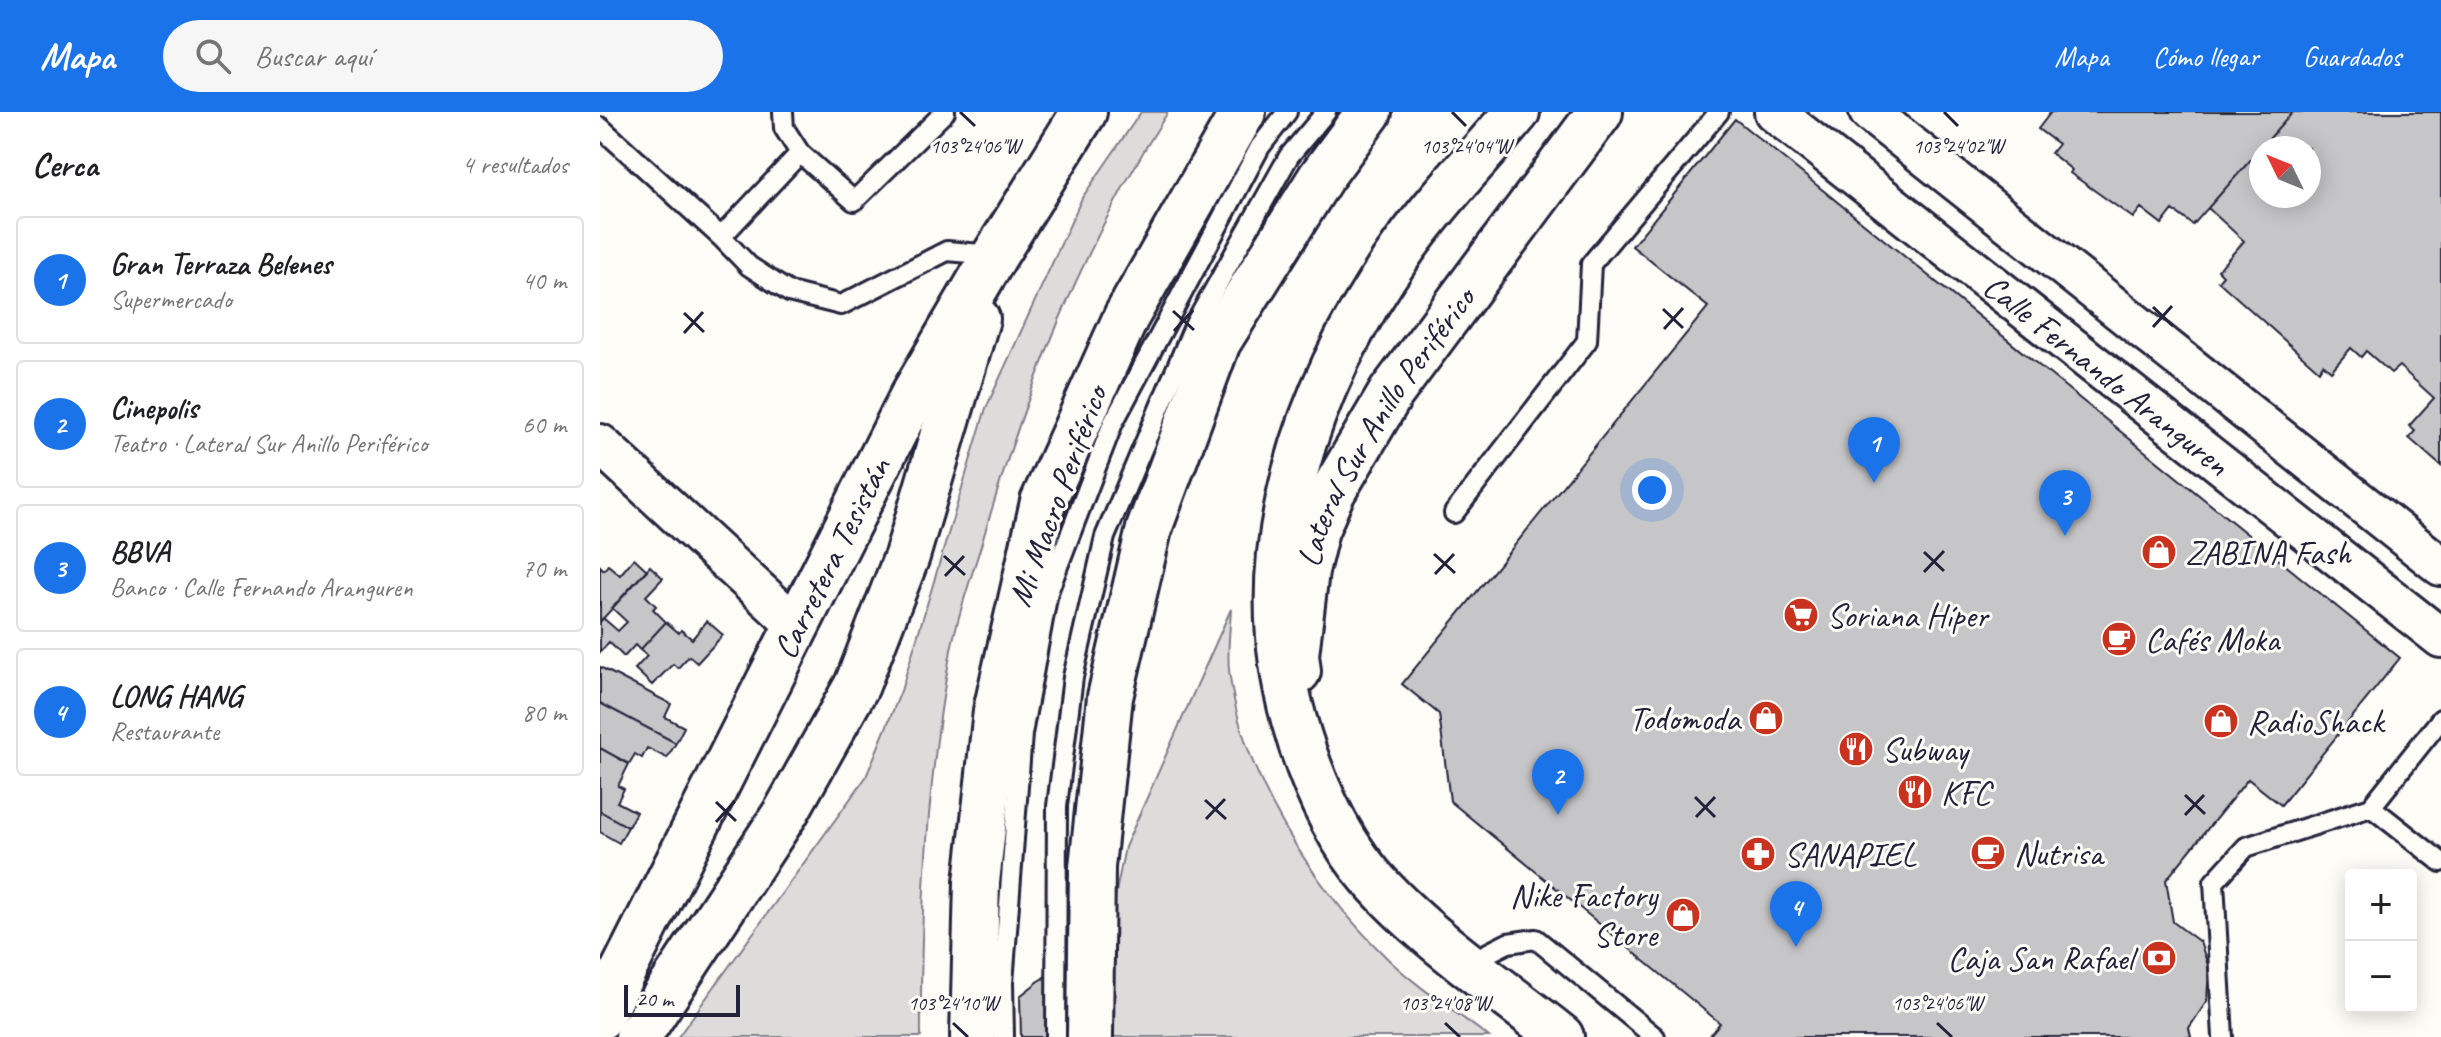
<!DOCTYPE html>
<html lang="es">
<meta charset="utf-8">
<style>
:root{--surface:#fff;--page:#f6f6f6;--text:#202124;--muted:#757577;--line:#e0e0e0;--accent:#1a73e8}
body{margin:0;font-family:Caveat,sans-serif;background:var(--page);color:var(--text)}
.controls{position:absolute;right:24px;bottom:24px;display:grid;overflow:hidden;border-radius:8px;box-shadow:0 4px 20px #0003}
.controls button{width:72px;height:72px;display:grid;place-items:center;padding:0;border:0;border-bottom:2px solid var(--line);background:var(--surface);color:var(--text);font:40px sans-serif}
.compass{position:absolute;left:1649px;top:24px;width:72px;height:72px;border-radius:50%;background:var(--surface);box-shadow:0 4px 20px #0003;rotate:313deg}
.scale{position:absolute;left:24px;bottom:20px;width:116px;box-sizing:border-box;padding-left:8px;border:4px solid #22223b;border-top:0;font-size:22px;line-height:28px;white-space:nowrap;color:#22223b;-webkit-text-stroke:6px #fdfcf7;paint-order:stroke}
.you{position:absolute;left:1052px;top:378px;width:28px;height:28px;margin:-20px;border:6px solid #fff;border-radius:50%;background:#1a73e8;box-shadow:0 0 0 12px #1a73e833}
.badge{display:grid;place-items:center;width:52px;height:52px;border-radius:50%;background:var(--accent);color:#fff;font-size:26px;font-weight:700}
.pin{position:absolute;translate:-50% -66px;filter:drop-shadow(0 2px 4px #0008)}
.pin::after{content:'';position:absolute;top:42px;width:28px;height:24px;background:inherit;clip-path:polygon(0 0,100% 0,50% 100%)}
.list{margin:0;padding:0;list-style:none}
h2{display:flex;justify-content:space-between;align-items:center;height:104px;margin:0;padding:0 32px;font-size:34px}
h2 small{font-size:26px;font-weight:400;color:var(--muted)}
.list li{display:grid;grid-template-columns:52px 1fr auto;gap:24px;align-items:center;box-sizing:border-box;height:128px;margin:0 16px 16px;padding:0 16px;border:2px solid var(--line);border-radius:8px}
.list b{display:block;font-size:30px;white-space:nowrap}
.list p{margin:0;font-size:26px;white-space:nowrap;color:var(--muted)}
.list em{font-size:26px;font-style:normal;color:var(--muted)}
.icon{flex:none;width:44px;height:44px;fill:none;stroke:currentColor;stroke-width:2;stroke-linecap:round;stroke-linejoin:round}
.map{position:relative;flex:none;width:1841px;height:925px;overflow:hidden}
header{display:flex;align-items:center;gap:48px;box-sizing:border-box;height:112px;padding:0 40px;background:var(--accent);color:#fff}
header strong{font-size:38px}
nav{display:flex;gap:44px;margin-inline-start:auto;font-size:28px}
.search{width:560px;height:72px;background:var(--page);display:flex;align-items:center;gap:20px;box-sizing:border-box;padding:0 28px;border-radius:44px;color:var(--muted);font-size:30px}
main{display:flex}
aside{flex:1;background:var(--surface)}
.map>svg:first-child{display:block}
.green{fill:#dddcdb;stroke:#807f8b;stroke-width:2}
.building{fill:#c6c6c8;stroke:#22223b;stroke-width:2;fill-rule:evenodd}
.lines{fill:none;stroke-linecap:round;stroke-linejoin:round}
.service-casing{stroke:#22223b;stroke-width:24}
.minor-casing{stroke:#22223b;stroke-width:44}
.secondary-casing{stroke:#22223b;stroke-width:50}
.primary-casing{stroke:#22223b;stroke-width:50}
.motorway-casing{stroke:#22223b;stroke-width:50}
.service{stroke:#fdfcf7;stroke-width:18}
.minor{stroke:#fdfcf7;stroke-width:38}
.secondary{stroke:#fdfcf7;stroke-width:44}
.primary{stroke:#fdfcf7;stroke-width:44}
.motorway{stroke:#fdfcf7;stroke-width:44}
.ticks{fill:none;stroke:#22223b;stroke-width:3}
.labels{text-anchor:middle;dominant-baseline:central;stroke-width:6;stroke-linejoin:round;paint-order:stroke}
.street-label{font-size:34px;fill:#22223b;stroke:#fdfcf7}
.poi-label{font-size:34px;fill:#22223b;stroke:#fdfcf7;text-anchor:start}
.ticks-label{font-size:20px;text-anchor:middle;fill:#22223b;stroke:#fdfcf7;stroke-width:6;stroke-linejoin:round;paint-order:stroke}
</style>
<header>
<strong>Mapa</strong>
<div class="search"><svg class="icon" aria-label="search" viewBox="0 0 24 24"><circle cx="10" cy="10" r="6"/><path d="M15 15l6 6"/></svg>Buscar aquí</div>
<nav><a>Mapa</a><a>Cómo llegar</a><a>Guardados</a></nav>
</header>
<main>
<aside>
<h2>Cerca<small>4 resultados</small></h2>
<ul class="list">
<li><span class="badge">1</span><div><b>Gran Terraza Belenes</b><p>Supermercado</p></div><em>40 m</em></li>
<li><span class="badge">2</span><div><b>Cinepolis</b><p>Teatro · Lateral Sur Anillo Periférico</p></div><em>60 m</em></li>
<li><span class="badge">3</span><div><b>BBVA</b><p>Banco · Calle Fernando Aranguren</p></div><em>70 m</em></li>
<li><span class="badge">4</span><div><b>LONG HANG</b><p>Restaurante</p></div><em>80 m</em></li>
</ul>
</aside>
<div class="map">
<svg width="1841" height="925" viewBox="0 0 1841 925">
<rect width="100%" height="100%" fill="#fdfcf7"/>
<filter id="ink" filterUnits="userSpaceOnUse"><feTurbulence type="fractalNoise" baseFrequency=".0125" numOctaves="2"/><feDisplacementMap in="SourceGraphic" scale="16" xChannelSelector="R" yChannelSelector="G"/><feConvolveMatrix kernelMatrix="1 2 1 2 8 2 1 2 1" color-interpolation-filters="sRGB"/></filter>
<g filter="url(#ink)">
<path class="green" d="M541,0H568C482,133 427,276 383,427C372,464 358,501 351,538C327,666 320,795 321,925H78L266,665L301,579L386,296L482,86Z
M631,497C630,517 627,539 629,558C642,666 712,773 788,847C818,876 856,900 889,925H511L510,811L525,735Z"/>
<path class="building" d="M1451,0H1693L1593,113L1573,98L1562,112L1541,96L1533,106L1470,61L1472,58L1451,41L1458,32L1438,17Z
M1693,0H1841V354L1809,326L1815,319L1809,314L1834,286L1799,254L1791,261L1766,239L1761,245L1751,236L1731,259L1723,252L1719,259L1618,169L1623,163L1618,158L1644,129L1608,96ZM1661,36H1709V84H1661Z
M1135,7L1800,546L1681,693L1648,667L1566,768L1573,810L1600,830L1609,856L1607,889L1589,916L1591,925H1108L1120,911L850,689L839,602L802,572L1108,195L1032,134Z
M34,446L47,458L0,510V454L4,458L8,453L20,463Z
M50,454L63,466L46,484L56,494L53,497L66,510L40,538L35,533L24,545L9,530L0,540V510L3,506L18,519L27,510L12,496Z
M107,509L123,523L97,551L89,544L78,556L73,552L52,573L35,557L47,544L40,538L66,510L79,521L81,518L92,527Z
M0,555L71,592L65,605L84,615L76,631L0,591Z
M0,591L76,631L67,646L47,636L42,646L35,642L29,652L0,636Z
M0,636L29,652L18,674L24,677L17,690L36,700L28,715L0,699Z
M0,699L28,715L19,731L0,720Z
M448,862V925H421L420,884Z"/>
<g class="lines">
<defs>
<path id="service" d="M0,15L121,125L149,154L189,180L241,193L347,139L392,143
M200,41L254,89L345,0
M121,125L200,41L184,16L183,0
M854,401L987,229L991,152L1119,0
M1771,695L1841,750
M868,851L908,831L936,827L1055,925
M404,925L403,871L422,622L448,480L513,311L660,35L687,0
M456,925L457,694L473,565L505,425L595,212L689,44L726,0
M1623,925L1614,770L1646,735L1771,695L1841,607"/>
<g id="minor">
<path id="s1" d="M1174,0L1841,526"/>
<path d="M1269,0L1841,454"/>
<path d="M0,332L198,515"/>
</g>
<g id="secondary">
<path id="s2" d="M698,559L696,543L706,459L716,418L732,381L791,281L1000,0"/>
<path id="s3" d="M0,905L313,283L395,143L484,0"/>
<path d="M38,925L186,700L257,573L307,444L377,207"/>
</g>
<path id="primary" d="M917,0C880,44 838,87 804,135C707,271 647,442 694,608C709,662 734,722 771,765C822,824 900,876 961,925"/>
<path id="motorway" d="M373,925L377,770L396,599L443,390L526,205L643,0
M490,925L492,755L510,585L549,417L618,230L721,65L769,0"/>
</defs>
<use href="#service" class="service-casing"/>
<use href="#minor" class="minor-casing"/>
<use href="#secondary" class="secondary-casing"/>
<use href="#primary" class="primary-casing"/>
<use href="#motorway" class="motorway-casing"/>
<use href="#service" class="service"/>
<use href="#minor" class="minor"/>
<use href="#secondary" class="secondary"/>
<use href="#primary" class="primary"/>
<use href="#motorway" class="motorway"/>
</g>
</g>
<path class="ticks" d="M360,0L375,14M852,0L866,14M1344,0L1358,14M1553,195L1573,214M1063,197L1083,216M573,199L594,218M84,201L104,220M1553,215L1572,194M1064,217L1083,196M574,219L593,198M84,221L103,200M1324,440L1344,459M834,442L855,461M344,444L365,463M1324,460L1344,439M835,462L854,442M345,464L364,444M1585,683L1605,702M1095,685L1115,705M605,688L626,707M116,690L136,709M1585,703L1604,683M1096,705L1115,685M606,707L625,687M116,710L135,689M353,911L368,925M845,911L860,925M1337,911L1352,925"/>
<defs>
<symbol id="shop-disc" viewBox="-11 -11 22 22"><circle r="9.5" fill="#c8321e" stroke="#fdfcf7"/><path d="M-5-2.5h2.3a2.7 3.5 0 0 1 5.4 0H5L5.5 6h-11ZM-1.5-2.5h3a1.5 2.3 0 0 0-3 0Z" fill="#fff"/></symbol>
<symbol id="supermarket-disc" viewBox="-11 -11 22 22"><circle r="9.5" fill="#c8321e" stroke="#fdfcf7"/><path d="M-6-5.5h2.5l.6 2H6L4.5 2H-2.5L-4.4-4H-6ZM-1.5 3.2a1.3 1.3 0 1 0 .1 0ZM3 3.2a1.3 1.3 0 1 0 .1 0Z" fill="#fff"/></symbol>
<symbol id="cafe-disc" viewBox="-11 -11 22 22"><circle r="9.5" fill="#c8321e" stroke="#fdfcf7"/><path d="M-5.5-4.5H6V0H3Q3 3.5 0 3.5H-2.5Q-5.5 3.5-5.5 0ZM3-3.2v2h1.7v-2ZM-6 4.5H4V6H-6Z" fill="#fff"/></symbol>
<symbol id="restaurant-disc" viewBox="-11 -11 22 22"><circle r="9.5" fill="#c8321e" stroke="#fdfcf7"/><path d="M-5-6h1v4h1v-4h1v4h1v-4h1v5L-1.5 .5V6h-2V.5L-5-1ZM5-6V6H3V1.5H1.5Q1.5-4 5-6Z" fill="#fff"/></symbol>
<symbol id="pharmacy-disc" viewBox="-11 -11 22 22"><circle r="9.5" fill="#c8321e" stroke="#fdfcf7"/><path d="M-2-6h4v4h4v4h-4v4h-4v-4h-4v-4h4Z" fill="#fff"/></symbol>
<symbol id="bank-disc" viewBox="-11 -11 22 22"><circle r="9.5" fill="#c8321e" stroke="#fdfcf7"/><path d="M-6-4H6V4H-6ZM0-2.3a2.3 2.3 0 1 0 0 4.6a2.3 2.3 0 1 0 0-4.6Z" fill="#fff"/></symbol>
</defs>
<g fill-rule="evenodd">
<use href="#shop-disc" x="1539" y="420" width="40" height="40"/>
<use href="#supermarket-disc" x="1181" y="483" width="40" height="40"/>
<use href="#cafe-disc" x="1499" y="507" width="40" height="40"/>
<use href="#shop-disc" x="1146" y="586" width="40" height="40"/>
<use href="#shop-disc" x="1601" y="589" width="40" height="40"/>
<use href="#restaurant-disc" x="1236" y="617" width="40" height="40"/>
<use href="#restaurant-disc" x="1295" y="660" width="40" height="40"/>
<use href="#cafe-disc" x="1368" y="721" width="40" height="40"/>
<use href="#pharmacy-disc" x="1138" y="722" width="40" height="40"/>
<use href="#shop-disc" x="1063" y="783" width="40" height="40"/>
<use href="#bank-disc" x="1539" y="826" width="40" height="40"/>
</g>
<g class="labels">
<g class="street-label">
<text stroke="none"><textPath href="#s1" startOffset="424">Calle Fernando Aranguren</textPath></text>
<text stroke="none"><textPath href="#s2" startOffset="266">Lateral Sur Anillo Periférico</textPath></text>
<text transform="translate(457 384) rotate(-70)">Mi Macro Periférico</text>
<text stroke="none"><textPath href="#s3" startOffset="514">Carretera Tesistán</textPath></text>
</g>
<g class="poi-label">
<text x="1585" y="440">ZABINA Fash</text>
<text x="1227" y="503">Soriana Híper</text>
<text x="1545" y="527">Cafés Moka</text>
<text x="1140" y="606" text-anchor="end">Todomoda</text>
<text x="1647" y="609">RadioShack</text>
<text x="1282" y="637">Subway</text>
<text x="1341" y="680">KFC</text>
<text x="1414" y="741">Nutrisa</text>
<text x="1184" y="742">SANAPIEL</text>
<text x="1057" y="783" text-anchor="end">Nike Factory<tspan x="1057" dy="39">Store</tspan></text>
<text x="1533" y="846" text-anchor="end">Caja San Rafael</text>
</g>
</g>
<g class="ticks-label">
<text x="375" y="41">103°24'06"W</text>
<text x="866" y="41">103°24'04"W</text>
<text x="1358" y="41">103°24'02"W</text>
<text x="353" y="898">103°24'10"W</text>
<text x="845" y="898">103°24'08"W</text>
<text x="1337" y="898">103°24'06"W</text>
</g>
</svg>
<div class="controls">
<button>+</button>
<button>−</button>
</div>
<svg class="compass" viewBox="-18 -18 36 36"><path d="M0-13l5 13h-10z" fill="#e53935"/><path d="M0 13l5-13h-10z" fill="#757577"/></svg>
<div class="scale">20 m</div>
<div class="you"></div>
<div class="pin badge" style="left:1274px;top:371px">1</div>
<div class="pin badge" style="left:958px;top:703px">2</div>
<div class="pin badge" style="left:1465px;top:424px">3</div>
<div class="pin badge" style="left:1196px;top:835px">4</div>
</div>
</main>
